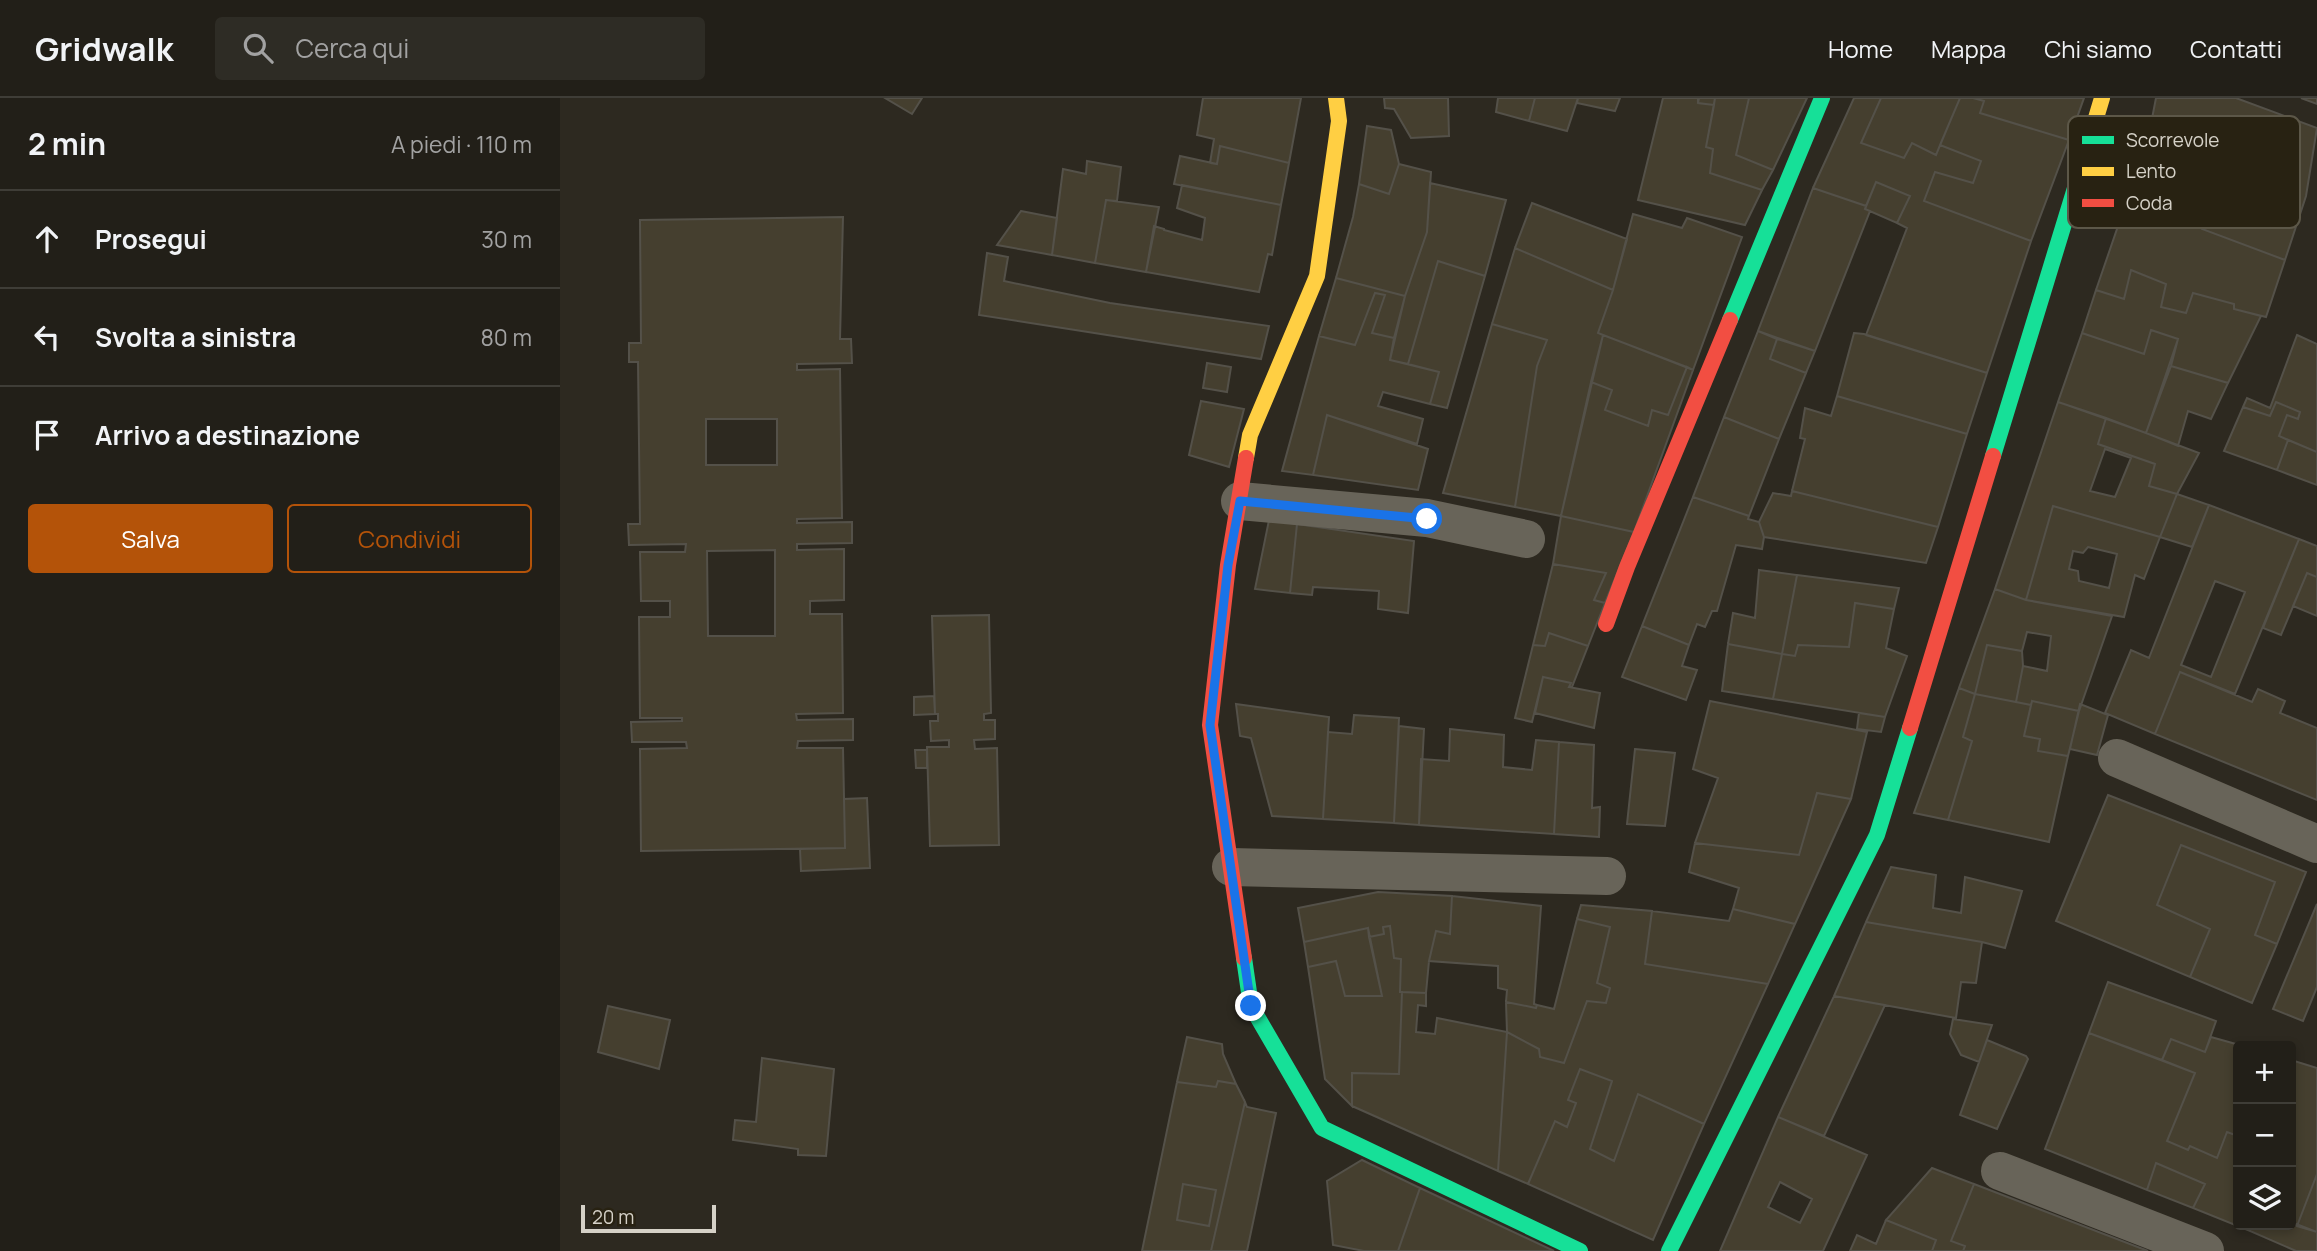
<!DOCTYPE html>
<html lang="it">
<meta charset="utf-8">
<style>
:root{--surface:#221f18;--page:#2e2c25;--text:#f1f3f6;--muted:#a2a2a2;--line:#3f3d37;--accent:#b45309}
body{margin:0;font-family:Manrope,sans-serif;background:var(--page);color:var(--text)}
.controls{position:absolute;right:21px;bottom:21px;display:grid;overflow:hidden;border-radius:7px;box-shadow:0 4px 10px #0003}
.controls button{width:63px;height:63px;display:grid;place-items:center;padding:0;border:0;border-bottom:2px solid var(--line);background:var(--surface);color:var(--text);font:35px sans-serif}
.scale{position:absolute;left:21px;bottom:18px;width:135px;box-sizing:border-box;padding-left:7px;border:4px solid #d5d1c7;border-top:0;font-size:19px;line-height:24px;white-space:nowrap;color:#d5d1c7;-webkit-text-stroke:5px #282212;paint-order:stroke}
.stop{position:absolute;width:21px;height:21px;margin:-16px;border:5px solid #1a73e8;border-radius:50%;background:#fff}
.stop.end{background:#1a73e8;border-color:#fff;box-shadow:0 2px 7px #0008}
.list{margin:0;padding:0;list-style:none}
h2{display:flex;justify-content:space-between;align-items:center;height:91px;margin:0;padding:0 28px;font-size:30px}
h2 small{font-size:23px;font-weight:400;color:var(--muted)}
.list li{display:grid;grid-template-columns:46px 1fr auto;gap:21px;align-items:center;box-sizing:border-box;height:98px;padding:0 28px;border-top:2px solid var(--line)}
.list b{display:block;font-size:26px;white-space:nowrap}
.list em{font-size:23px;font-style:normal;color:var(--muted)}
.actions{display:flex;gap:14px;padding:21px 28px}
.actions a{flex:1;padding:16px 0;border:2px solid var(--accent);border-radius:7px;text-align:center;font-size:24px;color:var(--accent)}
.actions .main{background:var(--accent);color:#fff}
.icon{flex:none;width:38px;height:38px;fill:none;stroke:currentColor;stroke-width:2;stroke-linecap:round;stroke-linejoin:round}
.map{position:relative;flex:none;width:1757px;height:1153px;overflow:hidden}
header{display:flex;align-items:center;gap:42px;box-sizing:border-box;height:98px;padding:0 35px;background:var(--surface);border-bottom:2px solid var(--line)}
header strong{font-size:33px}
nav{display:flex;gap:38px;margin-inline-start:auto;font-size:24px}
.search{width:490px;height:63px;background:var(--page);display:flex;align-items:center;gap:18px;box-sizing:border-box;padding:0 24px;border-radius:7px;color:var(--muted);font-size:26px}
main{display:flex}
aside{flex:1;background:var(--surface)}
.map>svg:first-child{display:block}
.building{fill:#453f2f;stroke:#545149;stroke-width:2;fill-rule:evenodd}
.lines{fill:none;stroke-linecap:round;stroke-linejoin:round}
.street{stroke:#686459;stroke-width:38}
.fast{stroke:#16e098;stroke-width:16}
.slow{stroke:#ffcf43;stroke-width:16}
.jam{stroke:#f24e42;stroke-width:16}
.route{stroke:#1a73e8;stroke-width:9}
.key{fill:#282212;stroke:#5c5748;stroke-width:2}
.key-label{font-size:19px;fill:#d5d1c7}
</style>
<header>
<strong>Gridwalk</strong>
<div class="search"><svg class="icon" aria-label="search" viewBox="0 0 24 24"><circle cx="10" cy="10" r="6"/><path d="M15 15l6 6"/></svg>Cerca qui</div>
<nav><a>Home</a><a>Mappa</a><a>Chi siamo</a><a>Contatti</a></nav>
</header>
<main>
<aside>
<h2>2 min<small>A piedi · 110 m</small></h2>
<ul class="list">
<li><svg class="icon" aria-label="ahead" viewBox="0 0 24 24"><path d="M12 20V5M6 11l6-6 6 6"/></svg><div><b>Prosegui</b></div><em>30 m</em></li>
<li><svg class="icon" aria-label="left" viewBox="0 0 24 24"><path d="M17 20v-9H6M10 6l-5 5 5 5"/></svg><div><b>Svolta a sinistra</b></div><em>80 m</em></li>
<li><svg class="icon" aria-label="arrive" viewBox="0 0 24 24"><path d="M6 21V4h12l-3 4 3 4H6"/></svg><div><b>Arrivo a destinazione</b></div></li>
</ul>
<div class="actions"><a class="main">Salva</a><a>Condividi</a></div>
</aside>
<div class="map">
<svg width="1757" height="1153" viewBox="0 0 1757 1153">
<rect width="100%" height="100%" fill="#2d2920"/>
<path class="building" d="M325,0H362L352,16Z
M643,0H741L729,65L660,48L657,66L650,65L654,41L637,37Z
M824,0H888L889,38L851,40L834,11L825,10Z
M938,0H975L969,23L936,14Z
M975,0H1018L1007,33L969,23Z
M1018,0H1060L1055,13L1017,5Z
M1103,0H1138V5L1154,7L1146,49L1153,51L1150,75L1202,92L1185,127L1078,102Z
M1139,0H1155L1154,7L1138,5Z
M1155,0H1189L1176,57L1213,72L1202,92L1150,75L1153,51L1146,49Z
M1189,0H1247L1213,72L1176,57Z
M1294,0H1321L1301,45L1344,60L1352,45L1376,57L1380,47L1421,63L1413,85L1375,74L1364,103L1471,143L1427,275L1306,237L1347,130L1337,125L1350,98L1316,84L1306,108L1253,90Z
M1321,0H1400L1376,57L1352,45L1344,60L1301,45Z
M1400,0H1413L1424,3L1420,15L1509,42L1471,143L1364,103L1375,74L1413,85L1421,63L1380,47Z
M1413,0H1524L1509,42L1420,15L1424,3Z
M1596,0H1676L1757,30L1746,98L1725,162L1642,131L1647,113L1635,112L1641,89L1655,93L1667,63L1614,46L1611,52L1588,41Z
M1741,0H1757V6Z
M807,28L831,32L839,66L829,96L799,86Z
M1588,41L1611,52L1614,46L1667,63L1655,93L1641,89L1635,112L1647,113L1642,131L1725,162L1706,219L1674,211V206L1633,195L1626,215L1601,209L1606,186L1571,172L1564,201L1536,192Z
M660,48L729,65L721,107L614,86L620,58L657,66Z
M527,63L561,69L557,103L546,102L535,165L492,157L503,71L526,76Z
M839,66L871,74L867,134L845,198L776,180L793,119L799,86L829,96Z
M1316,84L1350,98L1337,125L1305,111Z
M870,85L946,102L925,178L878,163L848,266L830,262L845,198L867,134Z
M622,87L721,107L712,157L708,156L699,194L586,174L594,128L604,131V132L642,142L645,120L617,110Z
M1253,90L1306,108L1305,111L1310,113L1255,253L1198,233Z
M546,102L599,109L586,174L535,165Z
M972,105L1067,141L1053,192L955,150Z
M461,113L497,120L492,157L437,147Z
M1073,116L1122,130L1127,120L1182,139L1133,272L1038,235L1053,192Z
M283,119L280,241H291L292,265L237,266V272L280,271L282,420L237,421V425L292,424V445L237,446V452L284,451V502L250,503V516H282L283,615L236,616L237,622L293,621V642L238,643L237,650H283L285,750L81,753L80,651L127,650L126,644H72L71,624L122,623V620H80L79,519H110V503H81L80,454H125L126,446L69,447L68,426H80L78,264H69V245H81L80,122ZM146,321H217V367H146ZM215,452V538H148L147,453Z
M955,150L1053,192L1038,235L1043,237L1001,418L955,409L977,268L987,242L932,226Z
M427,155L448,159L444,183L550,205L709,228L701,261L419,217Z
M878,163L925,178L887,310L870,306L879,274L848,266Z
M1571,172L1606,186L1601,209L1626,215L1633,195L1674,206V211L1701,218L1668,285L1611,268L1618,241L1591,232L1584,256L1522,235L1536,192L1564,201Z
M776,180L845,198L834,240L812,235L825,197L815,195L795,247L759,238Z
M815,195L825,197L812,235L834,240L830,262L879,274L870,306L823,294L818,308L863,321L857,346L767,317L753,377L722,373L759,238L795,247Z
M932,226L987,242L977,268L955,409L883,395Z
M1591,232L1618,241L1586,335L1498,304L1522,235L1584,256Z
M1198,233L1217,241L1210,261L1246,275L1219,341L1164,319Z
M1294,235L1304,236L1427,275L1407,336L1277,298Z
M1043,237L1127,269L1108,317L1092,312L1088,328L1045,312L1052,292L1031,284Z
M1737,237L1757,246V354L1719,338L1727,317L1738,321L1740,314L1716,304L1710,318L1683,309L1687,300L1710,310Z
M1217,241L1255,253L1246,275L1210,261Z
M647,265L671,269L667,294L643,290Z
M1611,268L1668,285L1651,321L1628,313L1618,348L1586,335Z
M1127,269L1133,272L1074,434L1001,418L1031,284L1052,292L1045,312L1088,328L1092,312L1108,317Z
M1277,298L1407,336L1378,429L1232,393L1245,341L1240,340L1245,310L1271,318Z
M641,303L684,311L669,369L629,357Z
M1498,304L1546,320L1538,346L1595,366L1589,388L1617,396L1600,439L1493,408L1466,502L1435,491ZM1545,351L1571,360L1555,399L1530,393Z
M1716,304L1740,314L1738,321L1727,317L1719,338L1728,342L1717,372L1664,353L1683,309L1710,318Z
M767,317L868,351L858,392L753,377Z
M1164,319L1219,341L1189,418L1133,399Z
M1546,320L1639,355L1617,396L1589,388L1595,366L1538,346Z
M1728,342L1757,354V387L1717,372Z
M1232,393L1378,429L1366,465L1204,439L1199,424L1213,395L1231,398Z
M1617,396L1649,407L1632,449L1600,439Z
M1133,399L1189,418L1188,421L1199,424L1204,439L1202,451L1176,447L1157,513H1152L1145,529L1137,526L1129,547L1082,528Z
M1649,407L1739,441L1675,596L1620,574L1595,636L1545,615L1571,552L1589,560ZM1655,483L1685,494L1651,579L1621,567Z
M1493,408L1600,439L1584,481L1575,477L1564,519L1466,502ZM1528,449L1557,456L1549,490L1519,483L1518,473L1509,471L1513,453L1523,455Z
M1001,418L1074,434L1045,505L1034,502L1046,475L993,466Z
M709,422L737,426L730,495L695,491Z
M737,426L854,443L848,515L818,511L819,493L753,489L752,497L730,495Z
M1739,441L1757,448V479L1747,475L1721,537L1703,530Z
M993,466L1046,475L1034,502L1045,505L1028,548L989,535L985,548L973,547Z
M1199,472L1237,477L1222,556L1168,546L1173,515L1195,520Z
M1747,475L1757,479V518L1733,508Z
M1237,477L1339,490L1334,511L1295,505L1289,549L1238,547L1235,558L1222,556Z
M1435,491L1466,502L1552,518L1519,613L1472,603L1471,607L1456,604L1463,568L1487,573L1491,538L1467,534L1462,553L1427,547L1415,596L1399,590Z
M1295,505L1334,511L1326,550L1347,558L1325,619L1213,601L1222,556L1235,558L1238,547L1289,549Z
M429,517L431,615L424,616V622H435V641L414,642L415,651L437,650L439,747L370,748L367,649H389V642L371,643L370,623H378V616H375L372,518Z
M1082,528L1129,547L1122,568L1137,572L1126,602L1062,579Z
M989,535L1028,548L1012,589H1009L1011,585L983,579L972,624L955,620L973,547L985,548Z
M1168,546L1222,556L1213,601L1162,593Z
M1427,547L1462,553L1463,568L1456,604L1415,596Z
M1620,574L1692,604L1698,591L1725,603L1720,615L1757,630V702L1595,636Z
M983,579L1011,585L1009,589L1040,595L1034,630L975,615Z
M1399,590L1415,596L1403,639L1412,643L1388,722L1354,715Z
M1415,596L1471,607L1464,638L1480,641L1478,653L1508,658L1489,744L1388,722L1412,643L1403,639Z
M374,598L375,616L354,617V599Z
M1150,603L1307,634L1291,701L1257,695L1239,757L1135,745L1158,680L1133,671Z
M1472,603L1519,613L1508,658L1478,653L1480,641L1464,638Z
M676,606L769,619L763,721L712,718L691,640L680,638Z
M1520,606L1548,617L1537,657L1510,651Z
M1299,615L1325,619L1321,634L1297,631Z
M794,617L839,620L834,725L763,721L768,634L792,636Z
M839,628L864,631L859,727L834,725Z
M890,631L944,637L943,669L972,672L976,642L999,644L994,736L859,727L861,661L889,663Z
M999,644L1034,647L1032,710L1040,709L1039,739L994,736Z
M1075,651L1115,655L1105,728L1067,726Z
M355,652H367V670H356Z
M1257,695L1291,701L1235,826L1173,811L1179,790L1129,774L1135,745L1239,757Z
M1548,697L1746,774L1717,846L1695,837L1715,784L1621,747L1597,807L1650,831L1630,879L1496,823Z
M307,700L310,770L241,773L240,751L285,750L284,701Z
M1621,747L1715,784L1695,837L1717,846L1692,905L1630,879L1650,831L1597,807Z
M1331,769L1376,777L1373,810L1401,815L1405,779L1462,793L1445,850L1422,844L1306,824Z
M818,794L892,798L890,836L876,833L869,863L866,895L840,894L841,861L834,860L830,828L823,829L824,836L809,839L808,830L744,844L738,810Z
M892,798L981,808L974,906L977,907L976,910L946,904L947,892L938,890V868L869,863L876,833L890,836Z
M1757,806V889L1743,923L1713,911Z
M1021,807L1092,813L1085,866L1208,886L1144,1026L1078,996L1054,1063L1030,1051L1052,983L1020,971L1008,1002L1016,1005L1007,1029L995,1023L968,1086L938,1073L947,934L979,951L980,959L1004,965L1027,903L1046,905L1050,890L1037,885L1050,829L1017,821Z
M1173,811L1235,826L1208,886L1085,866L1092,813L1169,823Z
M1017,821L1050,829L1037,885L1050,890L1046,905L1027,903L1004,965L980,959L979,951L947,934L946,904L976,910L977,907L994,911Z
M1306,824L1422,844L1416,885L1401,884L1396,920L1274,898Z
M830,828L834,860L841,861L840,894H842L839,976L792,975V1008L765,981L748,869L776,863L785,898H822L809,839L824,836L823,829Z
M808,830L822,898H785L776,863L748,869L744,844Z
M1548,884L1656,923L1645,954L1611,941L1602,962L1529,935Z
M842,894L866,895V908L858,907L856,934L875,936L877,920L947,934L938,1073L792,1008V975L839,976Z
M1274,898L1325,907L1264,1038L1218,1019Z
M48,908L110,922L99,971L38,954Z
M1393,921L1432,927L1419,964L1401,957L1390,936Z
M1529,935L1635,975L1607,1043L1628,1052L1630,1048L1657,1060L1667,1034L1678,1038V1127H1692L1690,1133L1633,1110L1645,1086L1596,1065L1587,1092L1485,1051Z
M627,939L662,946L663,956L676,986L658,983L656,989L617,984Z
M1651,939L1683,948H1678V1038L1667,1034L1657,1060L1630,1048L1628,1052L1607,1043L1635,975L1602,962L1611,941L1645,954Z
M1427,942L1466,958L1468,961L1437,1031L1400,1017Z
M202,960L274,971L266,1058L238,1057V1051L173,1042L175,1022L196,1024Z
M1731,962L1757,970V1076L1737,1128L1731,1124Z
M1020,971L1052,983L1030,1051L1054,1063L1078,996L1144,1026L1093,1142L968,1086L995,1023L1007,1029L1016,1005L1008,1002Z
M658,983L676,986L685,1004L651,1153H582L617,984L656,989ZM623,1086L656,1092L649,1128L617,1122Z
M685,1004L687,1009L716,1015L687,1153H651Z
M1218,1019L1307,1057L1263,1153H1160ZM1220,1084L1252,1101L1240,1125L1208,1109Z
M802,1062L860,1090L838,1153H804L773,1147L767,1083Z
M1596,1065L1645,1086L1633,1110L1587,1092Z
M1372,1070L1414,1086L1391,1143L1405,1148L1403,1153H1372L1376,1142L1326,1122Z
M1757,1076V1134L1737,1128Z
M623,1086L656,1092L649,1128L617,1122Z
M1414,1086L1588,1153H1403L1405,1148L1391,1143Z
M860,1090L994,1153H838Z
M1326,1122L1376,1142L1372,1153H1290L1297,1137L1316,1146Z
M1731,1124L1757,1134V1153H1736L1690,1133L1692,1127H1731Z"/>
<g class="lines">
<path class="street" d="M680,403L867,420L966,441
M1557,660L1757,746
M671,769L1047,778
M1440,1073L1645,1153"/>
<path class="fast" d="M1170,222L1262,0
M1433,358L1515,90
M684,860L691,908L762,1030L1020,1153
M1109,1153L1317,737L1350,630"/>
<path class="slow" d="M1515,90L1542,0
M686,360L690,337L757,178L779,23L776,0"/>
<path class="jam" d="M1046,526L1067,469L1170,222
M1350,630L1433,358
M684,860L650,627L668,467L686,360"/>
</g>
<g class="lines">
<path class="route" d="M691,908L650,627L668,467L680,403L867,421"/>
</g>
<rect x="1508" y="18" width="232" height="112" rx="10" class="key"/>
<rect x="1522" y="38" width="32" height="8" fill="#16e098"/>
<rect x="1522" y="69" width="32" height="9" fill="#ffcf43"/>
<rect x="1522" y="101" width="32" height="8" fill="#f24e42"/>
<g class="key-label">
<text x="1566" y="49">Scorrevole</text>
<text x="1566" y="80">Lento</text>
<text x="1566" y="112">Coda</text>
</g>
</svg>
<div class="controls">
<button>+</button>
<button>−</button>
<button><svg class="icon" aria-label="layers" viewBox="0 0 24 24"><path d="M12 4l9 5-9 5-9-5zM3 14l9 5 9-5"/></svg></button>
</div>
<div class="scale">20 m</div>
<div class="stop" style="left:867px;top:421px"></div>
<div class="stop end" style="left:691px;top:908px"></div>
</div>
</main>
